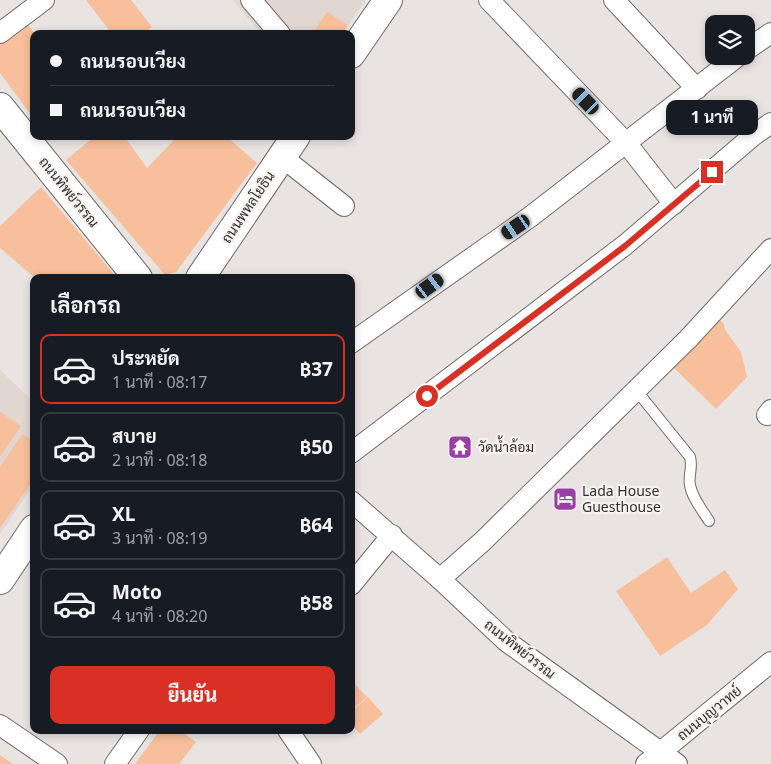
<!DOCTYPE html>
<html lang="th">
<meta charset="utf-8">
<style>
body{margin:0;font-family:"Noto Sans",Sarabun,sans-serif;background:#242831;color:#f1f3f6;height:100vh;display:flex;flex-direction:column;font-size:19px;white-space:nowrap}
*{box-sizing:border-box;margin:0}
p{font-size:16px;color:#9ea1a6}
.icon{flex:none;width:28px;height:28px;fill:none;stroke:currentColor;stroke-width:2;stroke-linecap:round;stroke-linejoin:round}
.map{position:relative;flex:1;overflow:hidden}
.side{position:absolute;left:30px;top:274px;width:325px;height:460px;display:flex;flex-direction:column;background:#171b24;border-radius:10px;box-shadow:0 2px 8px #0003}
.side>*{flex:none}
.guide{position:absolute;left:30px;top:30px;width:325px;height:110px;border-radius:10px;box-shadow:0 2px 8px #0003;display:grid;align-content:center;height:110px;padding:0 20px;background:#171b24}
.fabs{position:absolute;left:705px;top:15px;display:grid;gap:10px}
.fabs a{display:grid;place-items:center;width:50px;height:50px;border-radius:10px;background:#171b24;box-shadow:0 2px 8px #0003;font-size:25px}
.end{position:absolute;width:22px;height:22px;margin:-11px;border:6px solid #d93025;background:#fff;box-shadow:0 0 0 2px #fff}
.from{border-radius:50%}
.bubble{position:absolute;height:35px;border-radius:10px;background:#171b24;box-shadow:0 2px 8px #0003;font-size:16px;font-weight:700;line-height:35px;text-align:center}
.car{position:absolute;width:15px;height:30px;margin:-15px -8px;border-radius:6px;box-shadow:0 0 4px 1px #0007;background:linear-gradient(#222 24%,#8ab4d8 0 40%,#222 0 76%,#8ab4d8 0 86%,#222 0)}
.guide b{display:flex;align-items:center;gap:18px;height:48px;font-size:19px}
.guide b+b{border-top:1px solid #363941}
.guide i{width:12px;height:12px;background:#f1f3f6}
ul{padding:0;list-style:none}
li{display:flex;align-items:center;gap:15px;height:70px;margin:0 10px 8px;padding:0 10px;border:2px solid #363941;border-radius:10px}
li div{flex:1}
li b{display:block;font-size:19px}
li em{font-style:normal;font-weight:700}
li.active{border-color:#d93025}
li>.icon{width:45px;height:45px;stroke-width:1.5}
h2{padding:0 20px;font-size:22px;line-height:60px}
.action{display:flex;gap:10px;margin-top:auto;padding:10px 20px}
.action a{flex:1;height:58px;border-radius:10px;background:#d93025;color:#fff;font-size:20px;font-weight:700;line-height:58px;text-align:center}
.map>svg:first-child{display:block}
</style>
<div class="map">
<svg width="771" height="764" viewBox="0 0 771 764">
<rect width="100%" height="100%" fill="#e9e4e2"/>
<g fill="#e2d6d0">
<polygon points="233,0 366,0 342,34 261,34"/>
<polygon points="0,370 34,402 34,484 0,534"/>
</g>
<g fill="#f7bf9c">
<polygon points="86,0 131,0 152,27 143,34 112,34"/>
<polygon points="327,12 348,25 342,34 312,34"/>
<polygon points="25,21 35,34 34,119 0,73 0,40"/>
<polygon points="95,136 124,136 147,168 178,136 226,136 257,163 176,272 165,275 66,160"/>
<polygon points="41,187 117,278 35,278 0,248 0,226"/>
<polygon points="718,318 724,324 725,330 741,352 747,377 716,409 672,366"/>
<polygon points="0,412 21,426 0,457"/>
<polygon points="22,434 34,442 34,479 0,528 0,467"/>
<polygon points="667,557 691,593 725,570 738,589 707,625 660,656 616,591"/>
<polygon points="351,680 367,697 353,709 351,707"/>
<polygon points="368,697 383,714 360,734 351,724 351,712"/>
<polygon points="160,730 179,730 196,742 179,764 135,764"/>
<polygon points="0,755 13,764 0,764"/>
</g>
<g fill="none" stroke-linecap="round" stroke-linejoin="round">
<g stroke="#716c6a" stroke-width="12">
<path id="lane" d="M 636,390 L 690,457 C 693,468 688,475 690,485 C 692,498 703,511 709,521"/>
</g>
<g stroke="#716c6a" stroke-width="22">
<g id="street">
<polyline points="251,0 280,34"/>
<polyline points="489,0 627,144 674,204"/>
<polyline points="614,0 697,89"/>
<polyline points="0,33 44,0"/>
<polyline points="746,50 771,33"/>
<polyline points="282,157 344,206"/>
<polyline points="351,343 530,217 738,56"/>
<polyline points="767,415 771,410"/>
<polyline points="351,453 625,245 754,135 771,123"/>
<polyline points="351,501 440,579 506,641 677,764"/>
<polyline points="440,579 483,541 688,339 771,249"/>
<polyline points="351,585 392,535"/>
<polyline points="0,725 57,764"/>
<polyline points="288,730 311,764"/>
<polyline points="115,764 139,730"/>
<polyline points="646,764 771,662"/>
</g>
</g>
<g stroke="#716c6a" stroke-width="30">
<g id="secondary">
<polyline points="351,54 388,0"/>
<polyline points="0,107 138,278"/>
<polyline points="200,278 296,136"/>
<polyline points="0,580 34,529"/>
</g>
</g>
<use href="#lane" stroke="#fff" stroke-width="10"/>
<use href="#street" stroke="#fff" stroke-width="20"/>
<use href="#secondary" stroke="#fff" stroke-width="28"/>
</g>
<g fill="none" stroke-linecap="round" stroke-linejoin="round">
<polyline stroke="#d93025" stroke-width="6" points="427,396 625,246 712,172"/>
</g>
<defs>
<g id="temple-square" transform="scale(1.25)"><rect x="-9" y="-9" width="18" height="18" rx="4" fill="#9b3da6" stroke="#f7f1ef"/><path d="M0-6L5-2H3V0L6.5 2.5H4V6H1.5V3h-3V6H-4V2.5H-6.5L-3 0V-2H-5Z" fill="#fff"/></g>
<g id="hotel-square" transform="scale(1.25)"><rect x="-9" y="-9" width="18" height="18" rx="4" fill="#9b3da6" stroke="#f7f1ef"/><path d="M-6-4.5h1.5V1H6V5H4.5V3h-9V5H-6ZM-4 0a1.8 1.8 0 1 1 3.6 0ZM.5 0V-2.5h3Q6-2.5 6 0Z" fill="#fff"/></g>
</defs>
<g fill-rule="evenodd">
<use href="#temple-square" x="460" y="447"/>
<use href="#hotel-square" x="565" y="499"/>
</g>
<g text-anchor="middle" stroke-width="4.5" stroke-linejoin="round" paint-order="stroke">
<g font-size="14" fill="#32302f" stroke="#f7f1ef">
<text transform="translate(69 192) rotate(51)" y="5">ถนนทิพย์วรรณ</text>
<text transform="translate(248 207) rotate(-56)" y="5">ถนนพหลโยธิน</text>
<text transform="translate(520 649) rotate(38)" y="5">ถนนทิพย์วรรณ</text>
<text transform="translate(709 713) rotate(-39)" y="5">ถนนบุญวาทย์</text>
</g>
<g font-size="14" fill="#32302f" stroke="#f7f1ef" text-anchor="start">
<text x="478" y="452">วัดน้ำล้อม</text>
<text x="582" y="496">Lada House<tspan x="582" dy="16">Guesthouse</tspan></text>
</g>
</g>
</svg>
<div class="fabs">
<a><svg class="icon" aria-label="layers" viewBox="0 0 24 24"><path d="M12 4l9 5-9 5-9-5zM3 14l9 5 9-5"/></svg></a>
</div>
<i class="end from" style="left:427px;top:396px"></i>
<i class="end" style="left:712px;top:172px"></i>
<div class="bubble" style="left:666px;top:100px;width:92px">1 นาที</div>
<i class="car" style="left:586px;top:101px;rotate:316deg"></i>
<i class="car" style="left:516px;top:227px;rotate:236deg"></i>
<i class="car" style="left:430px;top:286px;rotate:54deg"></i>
<div class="guide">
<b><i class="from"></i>ถนนรอบเวียง</b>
<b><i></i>ถนนรอบเวียง</b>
</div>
<section class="side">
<h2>เลือกรถ</h2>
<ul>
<li class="active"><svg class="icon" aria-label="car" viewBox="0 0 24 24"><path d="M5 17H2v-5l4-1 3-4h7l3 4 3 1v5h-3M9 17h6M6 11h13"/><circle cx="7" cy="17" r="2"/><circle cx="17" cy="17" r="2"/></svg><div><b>ประหยัด</b><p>1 นาที · 08:17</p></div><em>฿37</em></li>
<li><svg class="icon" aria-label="car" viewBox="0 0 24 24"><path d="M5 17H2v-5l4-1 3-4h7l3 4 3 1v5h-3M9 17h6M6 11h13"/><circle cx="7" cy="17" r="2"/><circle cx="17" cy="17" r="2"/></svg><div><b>สบาย</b><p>2 นาที · 08:18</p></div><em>฿50</em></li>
<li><svg class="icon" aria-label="car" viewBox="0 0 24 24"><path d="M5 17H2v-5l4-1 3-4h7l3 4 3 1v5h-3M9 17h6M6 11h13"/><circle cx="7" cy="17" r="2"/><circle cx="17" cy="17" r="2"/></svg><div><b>XL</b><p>3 นาที · 08:19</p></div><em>฿64</em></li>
<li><svg class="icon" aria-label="car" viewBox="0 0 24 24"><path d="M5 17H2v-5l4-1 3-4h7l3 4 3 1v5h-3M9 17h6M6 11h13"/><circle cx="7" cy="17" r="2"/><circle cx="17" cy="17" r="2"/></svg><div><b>Moto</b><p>4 นาที · 08:20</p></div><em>฿58</em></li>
</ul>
<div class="action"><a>ยืนยัน</a></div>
</section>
</div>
